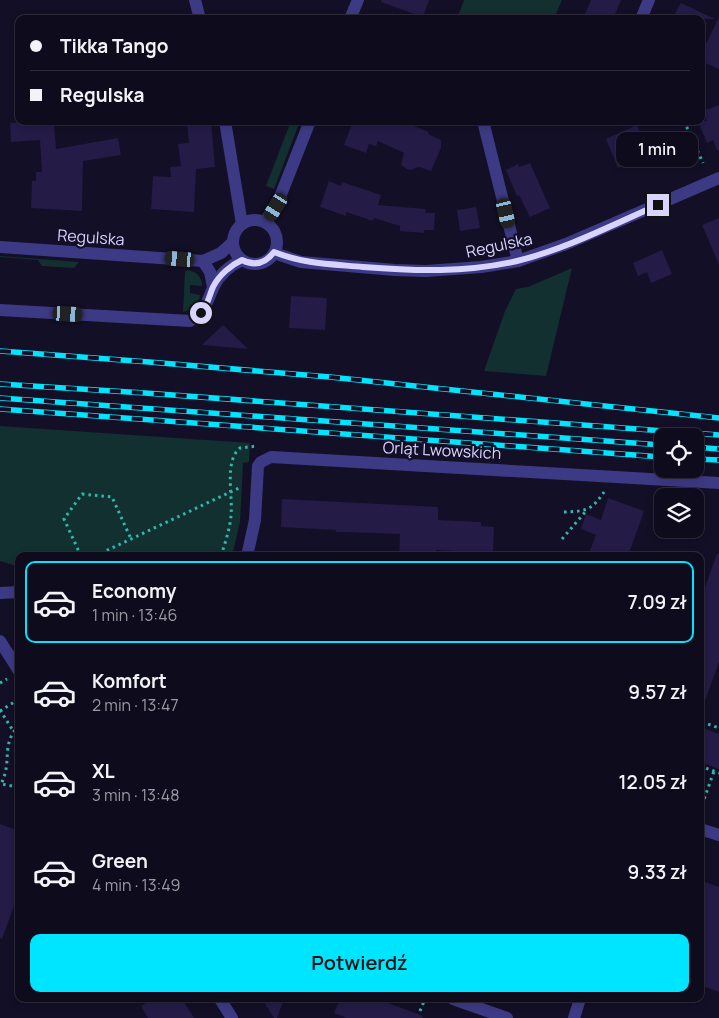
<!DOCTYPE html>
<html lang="pl">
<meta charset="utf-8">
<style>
body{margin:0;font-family:Manrope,sans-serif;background:#1c1929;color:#f1f3f6;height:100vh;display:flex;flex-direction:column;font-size:19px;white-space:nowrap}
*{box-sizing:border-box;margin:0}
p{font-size:16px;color:#9b9ba3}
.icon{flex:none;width:28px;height:28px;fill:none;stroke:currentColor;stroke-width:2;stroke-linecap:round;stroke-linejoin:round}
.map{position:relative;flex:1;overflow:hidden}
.side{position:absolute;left:15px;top:552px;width:689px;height:450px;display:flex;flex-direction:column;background:#0e0b1c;border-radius:10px;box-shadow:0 2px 8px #0003,0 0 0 1px #2e2b3b}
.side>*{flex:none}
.top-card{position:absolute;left:15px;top:15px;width:690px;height:110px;border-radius:10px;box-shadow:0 2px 8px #0003,0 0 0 1px #2e2b3b;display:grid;align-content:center;height:110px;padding:0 15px;background:#0e0b1c}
.buttons{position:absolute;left:654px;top:428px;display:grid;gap:10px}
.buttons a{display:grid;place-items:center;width:50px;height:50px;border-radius:10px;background:#0e0b1c;box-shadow:0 2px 8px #0003,0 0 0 1px #2e2b3b;font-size:25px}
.end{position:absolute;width:22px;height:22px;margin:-11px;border:6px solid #d9d4ff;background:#111;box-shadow:0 0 0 2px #111}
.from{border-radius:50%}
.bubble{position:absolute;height:35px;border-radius:10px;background:#0e0b1c;box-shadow:0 2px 8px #0003,0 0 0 1px #2e2b3b;font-size:16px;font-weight:600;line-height:35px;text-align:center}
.car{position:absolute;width:15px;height:30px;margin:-15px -8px;border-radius:6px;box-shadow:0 0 4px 1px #0007;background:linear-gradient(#222 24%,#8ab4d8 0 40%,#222 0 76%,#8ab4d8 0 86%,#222 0)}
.top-card b{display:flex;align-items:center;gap:18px;height:48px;font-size:19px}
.top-card b+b{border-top:1px solid #2e2b3b}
.top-card i{width:12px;height:12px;background:#f1f3f6}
ul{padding:9px 0 0;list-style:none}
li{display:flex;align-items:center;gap:15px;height:82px;margin:0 10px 8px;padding:0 5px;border:2px solid transparent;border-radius:10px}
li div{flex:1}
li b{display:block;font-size:19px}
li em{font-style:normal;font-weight:600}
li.active{border-color:#00e5ff}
li>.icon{width:45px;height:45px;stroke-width:1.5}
.action{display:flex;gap:10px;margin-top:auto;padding:10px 15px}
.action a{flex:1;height:58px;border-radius:10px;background:#00e5ff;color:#111;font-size:20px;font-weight:600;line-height:58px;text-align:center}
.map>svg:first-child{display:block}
</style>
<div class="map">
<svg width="719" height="1018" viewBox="0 0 719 1018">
<rect width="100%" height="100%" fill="#130f26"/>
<g fill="#12302f">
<polygon points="464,0 562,0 554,19 465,19 458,16"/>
<polygon points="291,121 300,121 274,189 266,186"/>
<polygon points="0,256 79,262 74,268 42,266 38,260 0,257"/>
<polygon points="572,268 546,376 484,371 505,311 516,289 528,287"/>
<path d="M 188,270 C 197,272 202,277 202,286 L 190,285 L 190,293 L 200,295 C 199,305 193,310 183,312 L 185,271 Z"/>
<polygon points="0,426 250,443 249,462 243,463 240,522 232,556 19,556 19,567 0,561"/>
</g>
<g fill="#241b47">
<polygon points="381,0 429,0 423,17 381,2"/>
<polygon points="591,0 621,0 613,19 583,19"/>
<polygon points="681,3 715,19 672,19"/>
<polygon points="719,17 719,69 701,61 701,54"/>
<polygon points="719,105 719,150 717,150 713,140 707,143 698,121 707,121 703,111"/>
<polygon points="54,121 56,149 118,138 121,155 83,161 82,211 31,208 32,181 36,181 36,172 42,172 40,140 11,142 10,123"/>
<polygon points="187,121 211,121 215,167 196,169 194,212 151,209 153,176 171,177 170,167 181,166 178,144 189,143"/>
<polygon points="353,121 401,121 429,132 428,134 441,140 441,148 431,171 419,167 410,170 407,169 401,165 404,153 378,141 376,146 369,144 366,153 344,145"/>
<polygon points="637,125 649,154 618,168 606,139"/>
<polygon points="530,163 550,208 530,217 519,195 517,196 506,170 518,164 519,167"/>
<polygon points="329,181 341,186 342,182 381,195 378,205 426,209 425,213 435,213 434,230 424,230 424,233 400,231 400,226 374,218 373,221 346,212 346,216 320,207"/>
<polygon points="476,207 480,228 460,231 457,210"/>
<polygon points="719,218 719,265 702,225"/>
<polygon points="662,250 672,274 651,283 647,272 638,276 633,263"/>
<polygon points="291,296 327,298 325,330 289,328"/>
<polygon points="223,325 248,349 202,345"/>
<polygon points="608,498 644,511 628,556 588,556 596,535 581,529 586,514 601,520"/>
<polygon points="282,499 438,507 438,520 481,522 481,526 494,527 493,553 436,550 436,556 399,556 400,534 345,532 336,532 336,530 281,527"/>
<polygon points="717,554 719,554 719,662 702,709 700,709 700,601"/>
<polygon points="700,727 719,734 719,769 700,762"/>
<polygon points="0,824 19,831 19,892 2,939 0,938"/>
<polygon points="700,880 719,887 719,992 700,985"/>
<polygon points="152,999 182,999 194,1018 148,1018 141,1006"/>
<polygon points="262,999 284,999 277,1018 274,1018"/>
<polygon points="340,999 381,999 388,1001 388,1003 423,1016 422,1018 347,1018 334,1013"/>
</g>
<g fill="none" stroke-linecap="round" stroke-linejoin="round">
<g stroke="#2fb8b0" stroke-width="3" stroke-dasharray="2.5 4" stroke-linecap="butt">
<polyline points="684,121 703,163"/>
<path d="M 564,512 C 586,511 591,511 604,492"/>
<polyline points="562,539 586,511"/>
<polyline points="81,556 64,519 82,494 112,497 131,539"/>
<polyline points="95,556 241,487"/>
<path d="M 221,556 C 225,543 230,529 231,515 C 233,495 224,461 240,448 L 257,446"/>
<polyline points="0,683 7,679"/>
<polyline points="0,710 12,729"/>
<polyline points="0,711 19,699"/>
<polyline points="702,722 719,728"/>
<path d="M 19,725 C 0,746 13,760 1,784 L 12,786 L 19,784"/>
<polyline points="700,766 719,773"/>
<polyline points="700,811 714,771"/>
<polyline points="420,1011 425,999"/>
</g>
<g stroke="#3d3a85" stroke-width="12">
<polyline points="195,0 200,19"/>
<polyline points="350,19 358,0"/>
<polyline points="641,19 649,0"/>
<polyline points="225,121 242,224"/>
<polyline points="483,121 518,261"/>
<circle cx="255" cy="242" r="22"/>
<polyline points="265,222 280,197 310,121"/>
<polyline points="0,247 203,261 221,253 233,242"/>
<polyline points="274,253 301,262 395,270 426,271 481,267 518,261 566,244 719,178"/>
<polyline points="203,261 210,272 213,287"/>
<path d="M 0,310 L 190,321 C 206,313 207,300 214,286 C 220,274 231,265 242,260"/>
<polyline points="247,556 255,520 258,466 261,462 271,457 719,483"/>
<polyline points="0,593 19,592"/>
<polyline points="0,641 19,671"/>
<polyline points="700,829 719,835"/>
<polyline points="220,999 232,1018"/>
<polyline points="453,999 507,1018"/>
<polyline points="574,1018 580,999"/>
</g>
<g stroke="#00e5ff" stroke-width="5.5">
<g id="rail">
<polyline points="0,351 149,362 330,377 719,418"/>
<polyline points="0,384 145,393 719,435"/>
<polyline points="0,398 662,445"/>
<polyline points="0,409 662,457"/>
<polyline points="695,447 719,449"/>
<polyline points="695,459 719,460"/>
</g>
</g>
<use href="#rail" stroke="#130f26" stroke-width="4" stroke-dasharray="11" stroke-linecap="butt"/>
</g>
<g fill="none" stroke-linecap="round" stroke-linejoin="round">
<path stroke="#d9d4ff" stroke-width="6" d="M 201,313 C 208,305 209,296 213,287 C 219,275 231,265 242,260 C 254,266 265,264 274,252 C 304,264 330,264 363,267 C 414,271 466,273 517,261 C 566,249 612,225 658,205"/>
</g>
<g text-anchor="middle" stroke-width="4.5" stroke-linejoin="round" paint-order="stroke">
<g font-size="16" fill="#d9d4ff" stroke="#130f26">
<text transform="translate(91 237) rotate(4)" y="6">Regulska</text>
<text transform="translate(499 245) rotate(-12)" y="6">Regulska</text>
<text transform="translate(442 450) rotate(3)" y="6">Orląt Lwowskich</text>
</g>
</g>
</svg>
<div class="buttons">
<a><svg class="icon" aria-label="locate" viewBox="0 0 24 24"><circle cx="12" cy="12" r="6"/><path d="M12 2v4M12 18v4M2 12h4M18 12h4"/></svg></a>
<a><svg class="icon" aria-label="layers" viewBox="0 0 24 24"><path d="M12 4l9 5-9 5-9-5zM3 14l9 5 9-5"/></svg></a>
</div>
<i class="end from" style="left:201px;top:313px"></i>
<i class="end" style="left:658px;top:205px"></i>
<div class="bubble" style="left:616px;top:132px;width:82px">1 min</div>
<i class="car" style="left:276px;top:207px;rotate:212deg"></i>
<i class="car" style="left:506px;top:213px;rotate:167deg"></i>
<i class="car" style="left:180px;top:259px;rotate:274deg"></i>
<i class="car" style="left:68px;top:314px;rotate:93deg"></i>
<div class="top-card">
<b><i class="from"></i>Tikka Tango</b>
<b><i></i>Regulska</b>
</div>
<section class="side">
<ul>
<li class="active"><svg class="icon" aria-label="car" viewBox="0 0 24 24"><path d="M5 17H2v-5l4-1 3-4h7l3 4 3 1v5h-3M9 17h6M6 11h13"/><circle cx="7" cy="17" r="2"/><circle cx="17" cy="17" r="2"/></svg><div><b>Economy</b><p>1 min · 13:46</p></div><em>7.09 zł</em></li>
<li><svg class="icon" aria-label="car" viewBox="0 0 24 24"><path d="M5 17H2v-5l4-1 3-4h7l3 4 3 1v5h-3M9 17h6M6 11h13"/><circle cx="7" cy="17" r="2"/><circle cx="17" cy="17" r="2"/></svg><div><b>Komfort</b><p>2 min · 13:47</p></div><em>9.57 zł</em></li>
<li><svg class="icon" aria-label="car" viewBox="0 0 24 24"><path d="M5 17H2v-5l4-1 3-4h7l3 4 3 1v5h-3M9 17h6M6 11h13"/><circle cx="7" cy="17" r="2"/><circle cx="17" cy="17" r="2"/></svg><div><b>XL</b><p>3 min · 13:48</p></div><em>12.05 zł</em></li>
<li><svg class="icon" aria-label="car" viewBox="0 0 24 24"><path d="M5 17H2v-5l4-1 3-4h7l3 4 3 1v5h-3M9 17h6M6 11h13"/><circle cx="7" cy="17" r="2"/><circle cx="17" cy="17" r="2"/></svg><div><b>Green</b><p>4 min · 13:49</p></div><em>9.33 zł</em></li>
</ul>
<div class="action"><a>Potwierdź</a></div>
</section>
</div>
